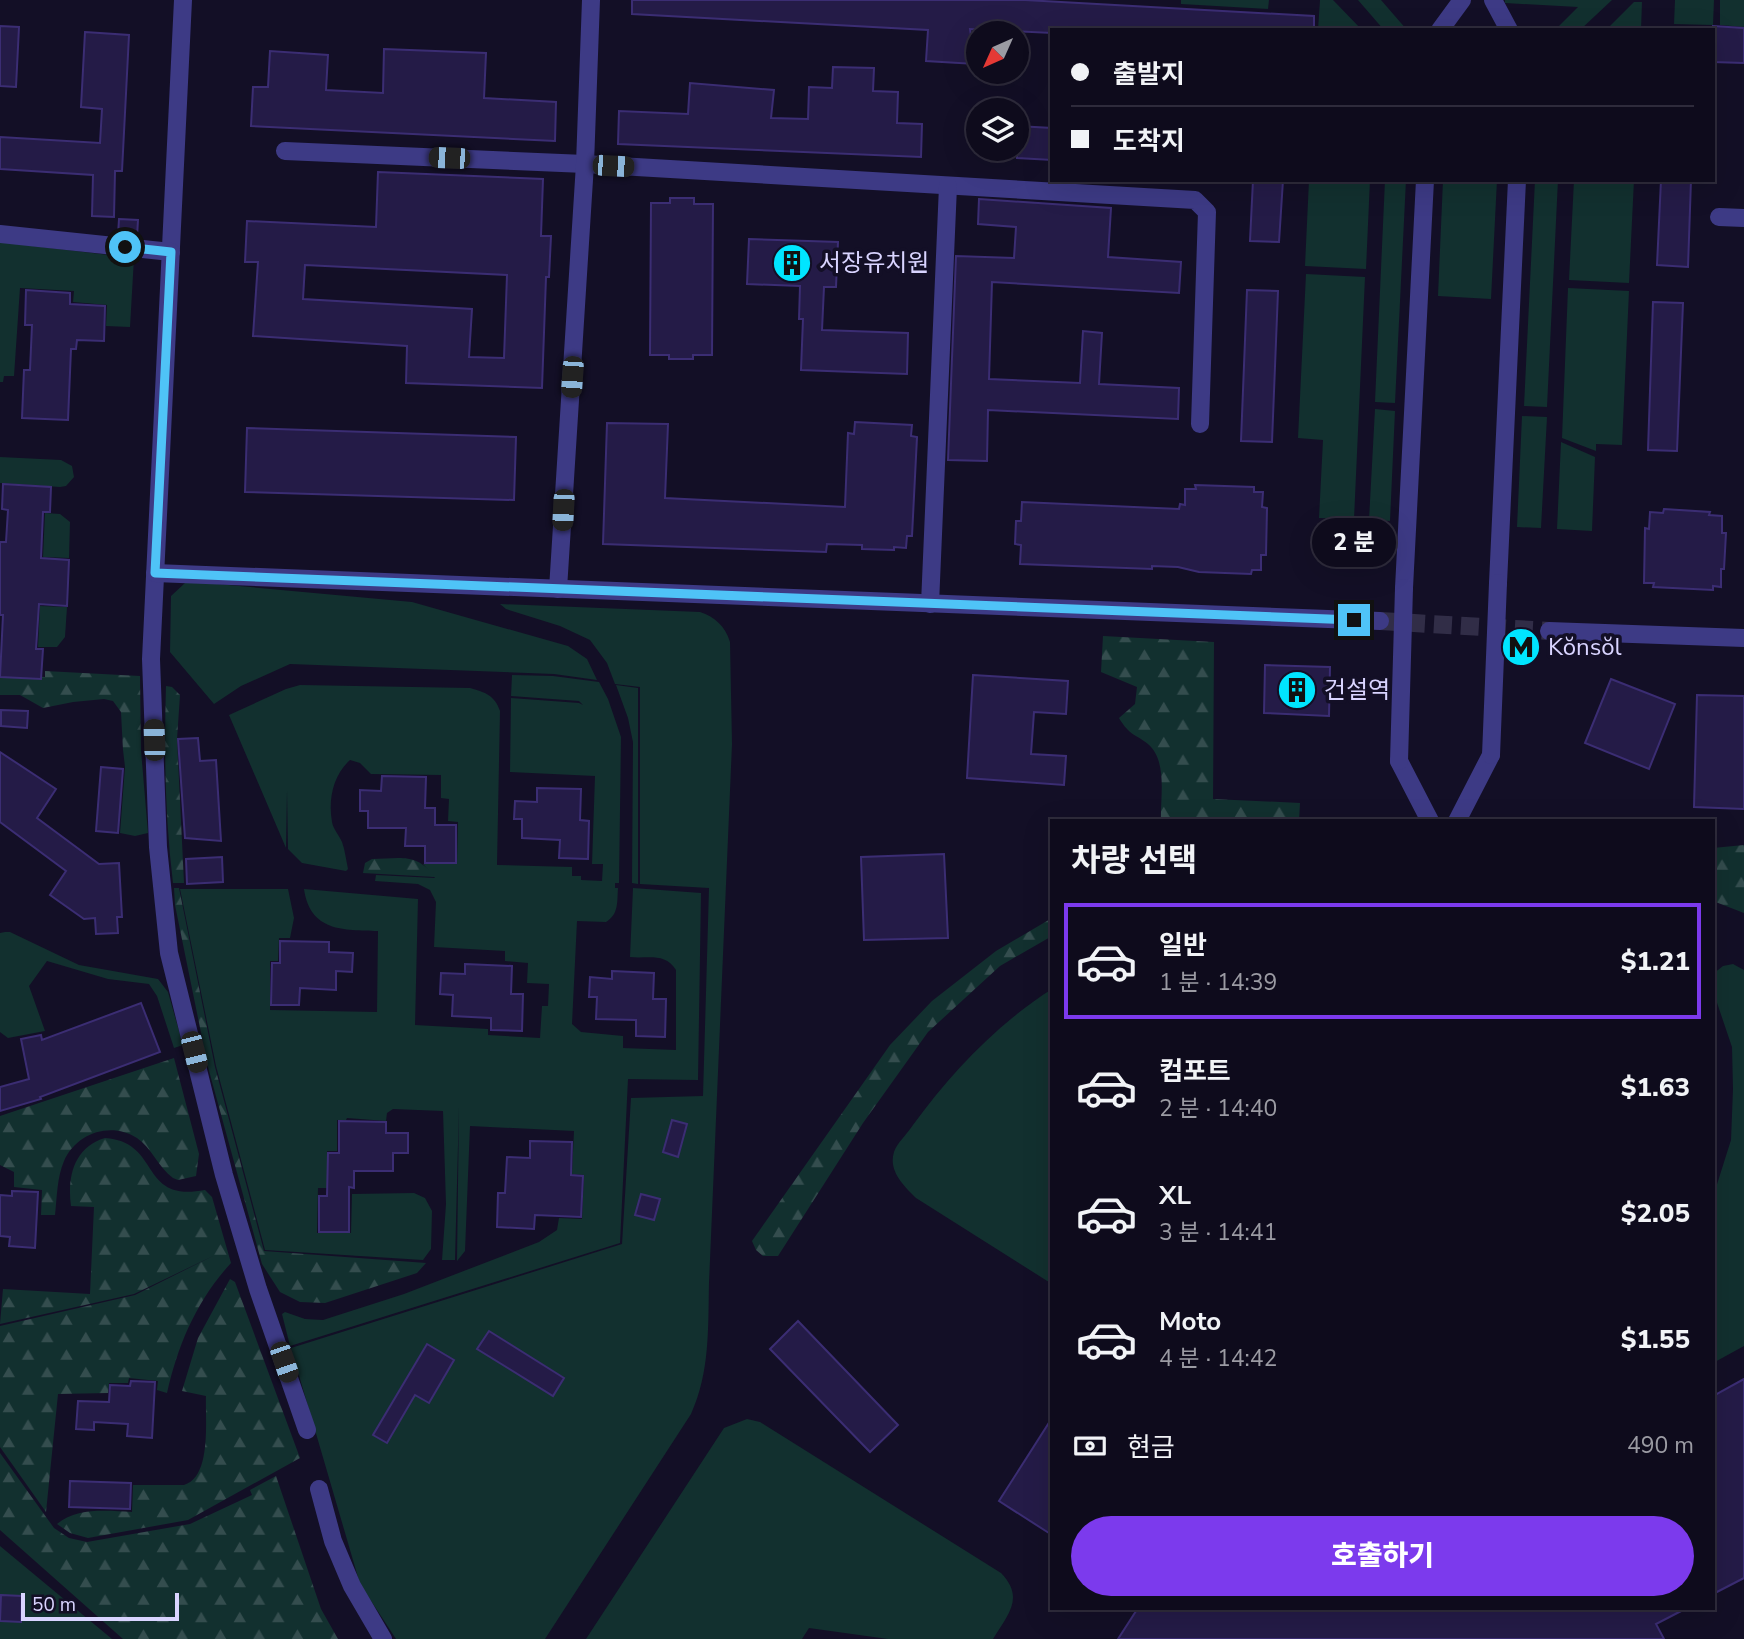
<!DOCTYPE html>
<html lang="ko">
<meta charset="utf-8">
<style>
body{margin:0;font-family:"Nunito Sans","Noto Sans KR",sans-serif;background:#171425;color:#f1f3f6;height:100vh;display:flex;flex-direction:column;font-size:26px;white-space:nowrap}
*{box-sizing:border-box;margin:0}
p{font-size:23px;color:#9b9ba3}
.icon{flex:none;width:38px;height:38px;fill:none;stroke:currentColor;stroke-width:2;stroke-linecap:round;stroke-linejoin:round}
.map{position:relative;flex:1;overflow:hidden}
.details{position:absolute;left:1050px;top:819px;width:665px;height:791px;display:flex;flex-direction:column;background:#0e0b1c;border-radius:0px;box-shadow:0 7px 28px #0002,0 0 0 2px #2e2b3b}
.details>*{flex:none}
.banner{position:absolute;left:1050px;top:28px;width:665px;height:154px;border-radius:0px;box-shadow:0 7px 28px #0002,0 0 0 2px #2e2b3b;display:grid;align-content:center;height:154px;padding:0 21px;background:#0e0b1c}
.needle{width:46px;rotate:225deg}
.fabs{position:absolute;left:966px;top:21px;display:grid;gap:14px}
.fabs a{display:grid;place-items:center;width:63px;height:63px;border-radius:50%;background:#0e0b1c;box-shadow:0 7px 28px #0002,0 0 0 2px #2e2b3b;font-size:35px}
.scale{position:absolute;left:21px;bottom:18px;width:158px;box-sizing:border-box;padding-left:7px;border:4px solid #d9d4ff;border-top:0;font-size:19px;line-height:24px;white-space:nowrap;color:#d9d4ff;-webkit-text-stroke:5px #130f26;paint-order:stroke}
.end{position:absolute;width:32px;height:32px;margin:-16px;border:9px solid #4fc3f7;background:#111;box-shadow:0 0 0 4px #111}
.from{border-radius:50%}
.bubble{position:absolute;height:49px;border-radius:24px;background:#0e0b1c;box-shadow:0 7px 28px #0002,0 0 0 2px #2e2b3b;font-size:23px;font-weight:800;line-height:49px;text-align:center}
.car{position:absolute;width:21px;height:42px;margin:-21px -10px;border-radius:9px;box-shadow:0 0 5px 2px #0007;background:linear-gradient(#222 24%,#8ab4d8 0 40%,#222 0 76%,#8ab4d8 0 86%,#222 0)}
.banner b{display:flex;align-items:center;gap:24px;height:66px;font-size:26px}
.banner b+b{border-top:2px solid #2e2b3b}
.banner i{width:18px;height:18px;background:#f1f3f6}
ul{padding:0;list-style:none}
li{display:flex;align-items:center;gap:21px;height:116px;margin:0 14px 10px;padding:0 7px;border:4px solid transparent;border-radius:0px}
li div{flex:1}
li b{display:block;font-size:26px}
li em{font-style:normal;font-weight:800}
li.current{border-color:#7c3aed}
li>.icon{width:63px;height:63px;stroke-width:1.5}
h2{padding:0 21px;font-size:32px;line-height:84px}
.pay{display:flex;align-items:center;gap:18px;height:77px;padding:0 21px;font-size:26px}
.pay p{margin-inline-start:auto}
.primary-button{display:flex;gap:14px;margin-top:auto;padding:14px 21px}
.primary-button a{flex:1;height:80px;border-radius:42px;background:#7c3aed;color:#fff;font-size:28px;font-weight:800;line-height:80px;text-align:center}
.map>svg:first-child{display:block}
</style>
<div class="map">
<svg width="1744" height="1639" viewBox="0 0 1744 1639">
<defs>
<pattern id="forest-firs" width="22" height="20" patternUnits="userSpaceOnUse" patternTransform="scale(1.75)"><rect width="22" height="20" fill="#12302f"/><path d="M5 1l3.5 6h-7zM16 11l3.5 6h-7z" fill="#344d4e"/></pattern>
</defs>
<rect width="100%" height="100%" fill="#130f26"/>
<g fill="#12302f">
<polygon points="1181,0 1269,0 1268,9 1181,4"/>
<polygon points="1320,0 1333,0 1362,30 1318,30"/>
<polygon points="1358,0 1381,0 1407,30 1384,30"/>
<polygon points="1505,0 1612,0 1580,30 1555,30 1578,7 1505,3"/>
<polygon points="1675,0 1714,0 1713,25 1674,24"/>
<polygon points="1720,0 1744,0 1744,27 1720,25"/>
<polygon points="1634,2 1642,2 1641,30 1606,30"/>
<polygon points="1309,180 1370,180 1366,269 1305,266"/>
<polygon points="1385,180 1406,180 1395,403 1375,402"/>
<polygon points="1443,180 1497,180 1491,299 1438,296"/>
<polygon points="1535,180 1558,180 1547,407 1524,406"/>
<polygon points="1574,180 1634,180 1629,283 1569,280"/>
<polygon points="0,242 134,258 130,327 106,326 107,305 73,302 74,291 20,288 14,376 4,376 3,382 0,382"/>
<polygon points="1306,274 1365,277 1354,519 1319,518 1323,440 1298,438"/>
<polygon points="1568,288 1629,291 1622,445 1596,444 1596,451 1562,438"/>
<polygon points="1375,409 1395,411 1390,521 1369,520"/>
<polygon points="1522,416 1547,417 1541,528 1517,527"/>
<polygon points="1561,442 1595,457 1592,531 1557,529"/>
<polygon points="0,457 61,460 72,466 74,477 66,486 60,487 0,483"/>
<polygon points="45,513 60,514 70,522 69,558 43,557"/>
<polygon points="195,582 412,602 568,646 587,659 597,680 554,674 290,664 241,686 214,704 170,652 171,596 185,583"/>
<path d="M 500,604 L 700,612 C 715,617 725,626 730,642 L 732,744 L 709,1283 C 708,1329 710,1372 691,1414 L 545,1639 L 396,1639 L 360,1584 L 291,1348 L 622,1244 L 631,1098 L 703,1096 L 709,888 L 640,884 L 640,687 L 615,684 L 607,663 L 590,640 L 560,626 L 506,609 Z"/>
<polygon points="40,606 67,607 65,637 57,647 38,647"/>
<path d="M 512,675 L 553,676 L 599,682 L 608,699 L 621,737 L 619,883 L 615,883 L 615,888 L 618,888 C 617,902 619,914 606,922 L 577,921 L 572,1024 L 581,1032 L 623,1036 L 623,1048 L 676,1050 L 676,970 C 665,952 648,959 630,957 L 633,888 L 701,893 L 698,1080 L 628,1079 L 620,1243 L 290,1346 L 282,1314 L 285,1312 L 305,1319 L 323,1320 L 404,1294 L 539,1242 L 557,1230 L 559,1218 L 582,1219 L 584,1175 L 572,1174 L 574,1131 L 470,1126 L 465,1251 L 457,1261 L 459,1107 L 455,1260 L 442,1260 L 446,1204 L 443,1111 L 393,1109 L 387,1113 L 386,1121 L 347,1118 L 346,1120 L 337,1120 L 337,1151 L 327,1151 L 327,1188 L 318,1188 L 317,1233 L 351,1233 L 352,1194 L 414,1193 L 425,1198 L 432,1211 L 431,1249 L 423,1260 L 265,1250 L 216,1066 L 180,889 L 288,889 L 294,918 L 290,938 L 279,938 L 278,961 L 270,961 L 270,1010 L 377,1012 L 378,931 C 344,930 310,932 304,889 L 418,899 L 415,1025 L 488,1029 L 488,1035 L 540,1038 L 542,1006 L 548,1006 L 549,984 L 527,983 L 528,963 L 505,961 L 505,951 L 434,947 L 436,902 L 430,890 L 418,884 L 375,881 L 376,875 L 435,878 L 423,864 L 457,864 L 458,822 L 448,821 L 449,799 L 441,798 L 441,775 L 371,774 L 360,763 L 350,760 C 333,775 328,800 332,822 C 333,829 339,835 342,842 C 345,850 346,860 348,869 L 346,871 L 302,863 L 288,849 L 287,791 L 286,848 L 229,715 L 286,689 L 300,685 L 470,688 C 484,692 495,695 500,711 L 497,865 L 572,867 L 572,876 L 581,876 L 581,880 L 602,881 L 603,864 L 592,864 L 595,776 L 510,772 L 511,698 L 579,703 L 583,705 L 579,701 L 511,696 Z"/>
<polygon points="616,685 638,688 638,884 632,883 633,742 628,718"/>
<polygon points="123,750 141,750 148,833 135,836 120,833 125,767"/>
<polygon points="5,932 10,932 79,965 158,979 168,992 183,1045 174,1048 157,996 149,984 108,979 47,961 29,986 45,1031 8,1038 0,1032 0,933"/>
<polygon points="1733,964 1744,970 1744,1346 1713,1363 1713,1197 1731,1140 1733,1089 1732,1047 1713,991 1713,974 1723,966"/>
<path d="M 1052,989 L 1052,1284 L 916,1198 C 904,1186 888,1171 894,1152 C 897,1143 908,1133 913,1125 C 951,1073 997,1024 1052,989 Z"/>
<path d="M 747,1419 L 760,1422 L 1001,1573 C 1025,1598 1008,1614 993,1639 L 888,1639 L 809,1628 L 802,1639 L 586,1639 L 724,1428 Z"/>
<polygon points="0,1546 112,1639 0,1639"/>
</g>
<g fill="url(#forest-firs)">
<path d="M 1103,636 L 1214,642 L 1213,799 L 1300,803 L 1299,821 L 1161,821 C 1160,798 1168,761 1148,744 C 1134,733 1130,736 1119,718 L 1135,704 L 1137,687 L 1101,672 Z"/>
<polygon points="45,671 140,676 141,750 123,750 121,712 113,701 104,699 73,702 43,708 20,695 0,695 0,675 45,677"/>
<path d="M 166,686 L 172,687 L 180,695 L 177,739 L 184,883 L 173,883 C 165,817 164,752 166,686 Z"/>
<polygon points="1744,845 1744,913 1713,901 1713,848"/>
<path d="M 372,859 C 400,859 416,852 435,877 L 363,873 L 365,863 Z"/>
<polygon points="174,888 179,888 215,1067 264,1251 426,1263 417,1273 325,1303 300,1302 280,1292 262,1264 208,1067 175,905"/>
<polygon points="1052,918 1052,936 1000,966 928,1032 863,1123 778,1256 763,1256 756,1250 752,1241 890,1045 932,1001 996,951"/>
<path d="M 174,1058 L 199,1154 L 196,1176 L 178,1180 L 173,1178 C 158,1167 152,1148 137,1138 C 111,1121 76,1133 64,1161 C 57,1177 57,1197 55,1215 L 41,1215 L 42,1190 L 14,1187 L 14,1172 L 0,1165 L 0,1116 Z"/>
<path d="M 105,1138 C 162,1142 138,1203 205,1190 L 212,1197 L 231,1263 C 197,1300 178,1344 167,1393 L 157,1390 L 158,1381 L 129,1378 L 128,1383 L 109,1383 L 108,1393 L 58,1394 L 46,1512 L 0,1447 L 0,1326 L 135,1295 L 215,1255 L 134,1294 L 0,1324 L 3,1289 L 90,1294 L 94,1207 L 71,1206 C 67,1177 74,1147 105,1138 Z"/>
<path d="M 230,1279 L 235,1282 L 300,1458 L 188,1520 L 88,1538 L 70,1533 L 57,1524 C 78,1507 107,1511 132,1512 L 133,1485 L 184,1485 C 212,1477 205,1419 206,1396 L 182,1391 L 198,1338 Z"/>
<polygon points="0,1453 54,1528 69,1538 87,1542 190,1524 252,1495 250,1490 276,1476 321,1609 338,1639 123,1639 0,1530"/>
</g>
<g fill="#241b47" stroke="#3b2d73" stroke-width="2" fill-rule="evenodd">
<polygon points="632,0 1025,0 1314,16 1314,30 1052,30 1052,33 970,29 975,64 926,61 928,30 632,14"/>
<polygon points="0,26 19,27 16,87 0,86"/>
<polygon points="1713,26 1744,28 1744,63 1713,62"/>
<polygon points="85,32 129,35 122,171 115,171 114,217 92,216 93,175 0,169 0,137 100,143 102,109 81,107"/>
<polygon points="384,49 486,53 484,98 556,102 555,141 251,126 253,87 268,87 270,51 328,55 326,90 383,93"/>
<polygon points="833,67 874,68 873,91 898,92 897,123 922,124 921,157 618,144 619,111 688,114 690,83 774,90 771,118 808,119 809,87 832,88"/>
<polygon points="1017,126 1052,128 1052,160 1017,158"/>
<path d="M 378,172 L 543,179 L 541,236 L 551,236 L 549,277 L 546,277 L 542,388 L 406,383 L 407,346 L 253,336 L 258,262 L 245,262 L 247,221 L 376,227 ZM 305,265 L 507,275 L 504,358 L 469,357 L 472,309 L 303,299 Z"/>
<polygon points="1253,180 1283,180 1279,242 1250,241"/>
<polygon points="1661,180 1691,180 1688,267 1657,265"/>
<polygon points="670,198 694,198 694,204 713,204 712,355 693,355 693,359 669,359 669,355 650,355 651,203 670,203"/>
<polygon points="979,199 1111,208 1108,257 1181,262 1179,293 992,282 989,379 1080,383 1083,331 1102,333 1099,384 1179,388 1178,419 988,410 987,461 948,460 956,256 1014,258 1016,227 978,224"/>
<polygon points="119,219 138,220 137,237 118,235"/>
<polygon points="749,239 838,242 836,287 824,287 822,330 908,333 907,374 801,370 803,319 799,319 800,286 747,284"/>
<polygon points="26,290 70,293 70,304 105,306 104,341 77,340 76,349 71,349 68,420 22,418 24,370 30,370 32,325 25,325"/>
<polygon points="1247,290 1278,291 1272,442 1241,441"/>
<polygon points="1653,302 1683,303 1677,451 1648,450"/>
<polygon points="855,422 912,425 911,436 917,437 912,536 907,536 906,548 894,547 894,550 862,549 862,545 827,544 826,552 603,544 607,423 668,424 665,498 845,507 848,433 854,434"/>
<polygon points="247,428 516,437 514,500 245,492"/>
<polygon points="3,484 51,487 50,512 43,512 41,558 69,560 67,606 39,604 36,649 43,649 41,679 0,677 3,615 0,615 0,542 6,542 8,510 2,509"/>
<polygon points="1195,485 1254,487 1254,492 1263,492 1262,507 1267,508 1266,555 1261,555 1261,570 1252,570 1251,574 1199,572 1178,567 1152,566 1152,569 1020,564 1021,545 1015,544 1016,521 1021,521 1022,502 1179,509 1180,504 1185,505 1185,489 1196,489"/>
<polygon points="1664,509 1710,512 1709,515 1722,516 1722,533 1726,533 1724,569 1721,569 1721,587 1713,586 1713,590 1653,587 1654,583 1644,583 1645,528 1649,529 1650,512 1663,513"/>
<polygon points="1265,665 1330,667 1329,716 1264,713"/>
<polygon points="973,675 1068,681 1066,714 1034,712 1031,754 1066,756 1064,785 967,778"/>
<polygon points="1611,679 1675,704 1649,769 1585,743"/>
<polygon points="1697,695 1744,696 1744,809 1694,807"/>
<polygon points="1,710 28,711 27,728 1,726"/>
<polygon points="198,738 200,761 216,760 221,841 185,838 178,739"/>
<polygon points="0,752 56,789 37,818 99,864 119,863 122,917 117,917 118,933 96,934 95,918 84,919 50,895 66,871 0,822"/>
<polygon points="101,767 123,769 118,833 96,831"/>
<polygon points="382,776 426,777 425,808 435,808 435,825 456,825 456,863 425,863 425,846 405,846 406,828 368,828 368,811 360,811 360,790 381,791"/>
<polygon points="537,788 581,789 580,820 589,821 588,859 559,858 560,840 522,838 522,819 514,819 515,801 537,802"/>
<polygon points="944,854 948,938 864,940 861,857"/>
<polygon points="222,857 223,882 187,884 186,859"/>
<polygon points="280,941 329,942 329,952 353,953 352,972 336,971 336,990 300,988 299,1005 271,1005 272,963 280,963"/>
<polygon points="465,964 512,966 511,994 523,994 522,1031 491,1030 491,1018 452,1016 453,995 440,994 441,973 465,974"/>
<polygon points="612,971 654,973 653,999 666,999 665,1037 636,1036 636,1020 596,1019 597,997 589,997 590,977 612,979"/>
<polygon points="141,1003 160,1052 40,1097 41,1099 0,1111 0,1087 29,1079 21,1039 41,1035 42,1040"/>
<polygon points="672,1120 687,1124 678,1157 663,1152"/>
<polygon points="339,1121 386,1122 386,1133 408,1133 408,1153 393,1153 393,1171 354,1171 354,1188 349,1187 349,1232 319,1232 319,1196 327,1196 328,1153 339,1153"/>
<polygon points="530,1141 572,1142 571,1175 583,1176 581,1217 535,1215 534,1229 497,1227 498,1193 505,1193 507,1157 530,1158"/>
<polygon points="12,1191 38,1192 35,1248 9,1246 10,1237 0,1236 0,1195 12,1196"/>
<polygon points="641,1194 660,1199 654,1220 635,1215"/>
<polygon points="798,1321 898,1425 870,1452 770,1349"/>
<polygon points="489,1331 564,1378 553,1396 477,1349"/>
<polygon points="427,1344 454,1360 429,1403 415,1395 387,1443 373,1435"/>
<polygon points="1744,1379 1744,1578 1713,1594 1713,1396"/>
<polygon points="131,1381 155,1382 152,1438 127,1436 128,1424 94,1422 94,1430 76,1429 78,1401 109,1402 110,1385 130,1386"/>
<polygon points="1052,1418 1052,1535 999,1501"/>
<polygon points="70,1481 131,1483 130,1509 69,1507"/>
<polygon points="1,1595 22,1596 21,1622 0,1621"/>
<polygon points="1138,1608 1687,1608 1656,1624 1664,1639 1118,1639"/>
</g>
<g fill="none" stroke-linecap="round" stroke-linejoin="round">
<polyline stroke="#312d47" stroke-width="18" stroke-dasharray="18 9" stroke-linecap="butt" points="1380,621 1549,631"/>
<g stroke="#3d3a85" stroke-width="18">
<polyline points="183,0 151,659 158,847 169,953 224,1175 258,1289 307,1430"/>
<polyline points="1493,0 1509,30"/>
<polyline points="1440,30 1462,0"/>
<polyline points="285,151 585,164 1195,200 1207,212 1200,424"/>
<polyline points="1719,217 1744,218"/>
<polyline points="0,234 171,252"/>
<polyline points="155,573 1380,621"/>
<polyline points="1498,583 1517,180"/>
<polyline points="1404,588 1425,180"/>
<polyline points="558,589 585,164 591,0"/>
<polyline points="930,604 948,186"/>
<polyline points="1549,631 1744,638"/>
<polyline points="1399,761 1430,821"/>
<polyline points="1457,821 1491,755"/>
<polyline points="319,1489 333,1541 352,1586 383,1639"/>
</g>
<g stroke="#3d3a85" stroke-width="18">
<polyline points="1491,755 1498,583"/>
<polyline points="1399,761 1404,588"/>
</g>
</g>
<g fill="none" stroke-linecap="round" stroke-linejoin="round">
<polyline stroke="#4fc3f7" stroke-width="9" points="125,247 171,252 155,573 1354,620"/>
</g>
<defs>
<g id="building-disc" transform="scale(2.0125)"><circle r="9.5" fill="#00e5ff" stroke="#130f26"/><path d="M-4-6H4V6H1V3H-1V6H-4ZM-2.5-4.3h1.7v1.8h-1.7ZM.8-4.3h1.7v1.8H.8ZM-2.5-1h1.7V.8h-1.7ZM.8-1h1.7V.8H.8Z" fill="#111"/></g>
<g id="metro-disc" transform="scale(2.0125)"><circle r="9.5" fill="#00e5ff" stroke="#130f26"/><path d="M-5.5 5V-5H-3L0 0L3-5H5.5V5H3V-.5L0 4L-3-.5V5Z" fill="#111"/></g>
</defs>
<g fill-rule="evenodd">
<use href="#building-disc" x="792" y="263"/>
<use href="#metro-disc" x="1521" y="647"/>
<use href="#building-disc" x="1297" y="690"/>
</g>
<g text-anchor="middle" stroke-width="7" stroke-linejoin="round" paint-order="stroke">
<g font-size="24" fill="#d9d4ff" stroke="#130f26" text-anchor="start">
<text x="819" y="271">서장유치원</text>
<text x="1548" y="655">Kŏnsŏl</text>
<text x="1324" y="698">건설역</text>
</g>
</g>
</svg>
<div class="fabs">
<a><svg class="needle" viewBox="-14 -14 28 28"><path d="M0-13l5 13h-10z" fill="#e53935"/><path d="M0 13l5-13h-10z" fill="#9b9ba3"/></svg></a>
<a><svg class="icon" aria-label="layers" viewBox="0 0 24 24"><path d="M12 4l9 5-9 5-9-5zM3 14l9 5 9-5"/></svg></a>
</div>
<div class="scale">50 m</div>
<i class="end from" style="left:125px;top:247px"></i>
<i class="end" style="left:1354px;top:620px"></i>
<div class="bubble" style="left:1312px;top:518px;width:84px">2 분</div>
<i class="car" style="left:449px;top:158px;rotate:272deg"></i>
<i class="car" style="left:613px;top:166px;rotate:93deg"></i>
<i class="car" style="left:572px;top:377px;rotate:184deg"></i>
<i class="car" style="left:563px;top:510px;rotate:183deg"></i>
<i class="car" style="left:154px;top:740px;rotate:358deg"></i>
<i class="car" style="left:194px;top:1052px;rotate:166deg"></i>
<i class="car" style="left:284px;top:1362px;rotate:161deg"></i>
<div class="banner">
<b><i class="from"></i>출발지</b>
<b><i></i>도착지</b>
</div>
<section class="details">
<h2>차량 선택</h2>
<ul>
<li class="current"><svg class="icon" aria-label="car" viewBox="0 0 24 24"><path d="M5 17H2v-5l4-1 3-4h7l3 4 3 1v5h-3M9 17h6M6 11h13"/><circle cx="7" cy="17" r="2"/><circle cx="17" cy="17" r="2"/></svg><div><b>일반</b><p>1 분 · 14:39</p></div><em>$1.21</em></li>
<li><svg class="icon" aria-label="car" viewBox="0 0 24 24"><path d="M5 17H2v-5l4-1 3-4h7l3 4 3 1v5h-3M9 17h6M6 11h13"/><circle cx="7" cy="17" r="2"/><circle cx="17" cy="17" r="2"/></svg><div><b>컴포트</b><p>2 분 · 14:40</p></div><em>$1.63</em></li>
<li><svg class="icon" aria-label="car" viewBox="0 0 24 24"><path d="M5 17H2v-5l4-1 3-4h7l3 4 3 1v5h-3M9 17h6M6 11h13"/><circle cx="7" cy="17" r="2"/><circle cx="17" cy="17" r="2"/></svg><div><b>XL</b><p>3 분 · 14:41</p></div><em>$2.05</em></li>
<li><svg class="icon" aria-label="car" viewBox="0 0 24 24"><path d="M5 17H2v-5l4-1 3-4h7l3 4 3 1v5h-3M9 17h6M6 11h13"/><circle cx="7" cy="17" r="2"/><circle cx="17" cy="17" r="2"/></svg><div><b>Moto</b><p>4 분 · 14:42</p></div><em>$1.55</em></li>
</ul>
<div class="pay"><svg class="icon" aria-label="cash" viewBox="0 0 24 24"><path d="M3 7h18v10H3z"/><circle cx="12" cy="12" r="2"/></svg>현금<p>490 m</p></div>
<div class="primary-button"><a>호출하기</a></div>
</section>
</div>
